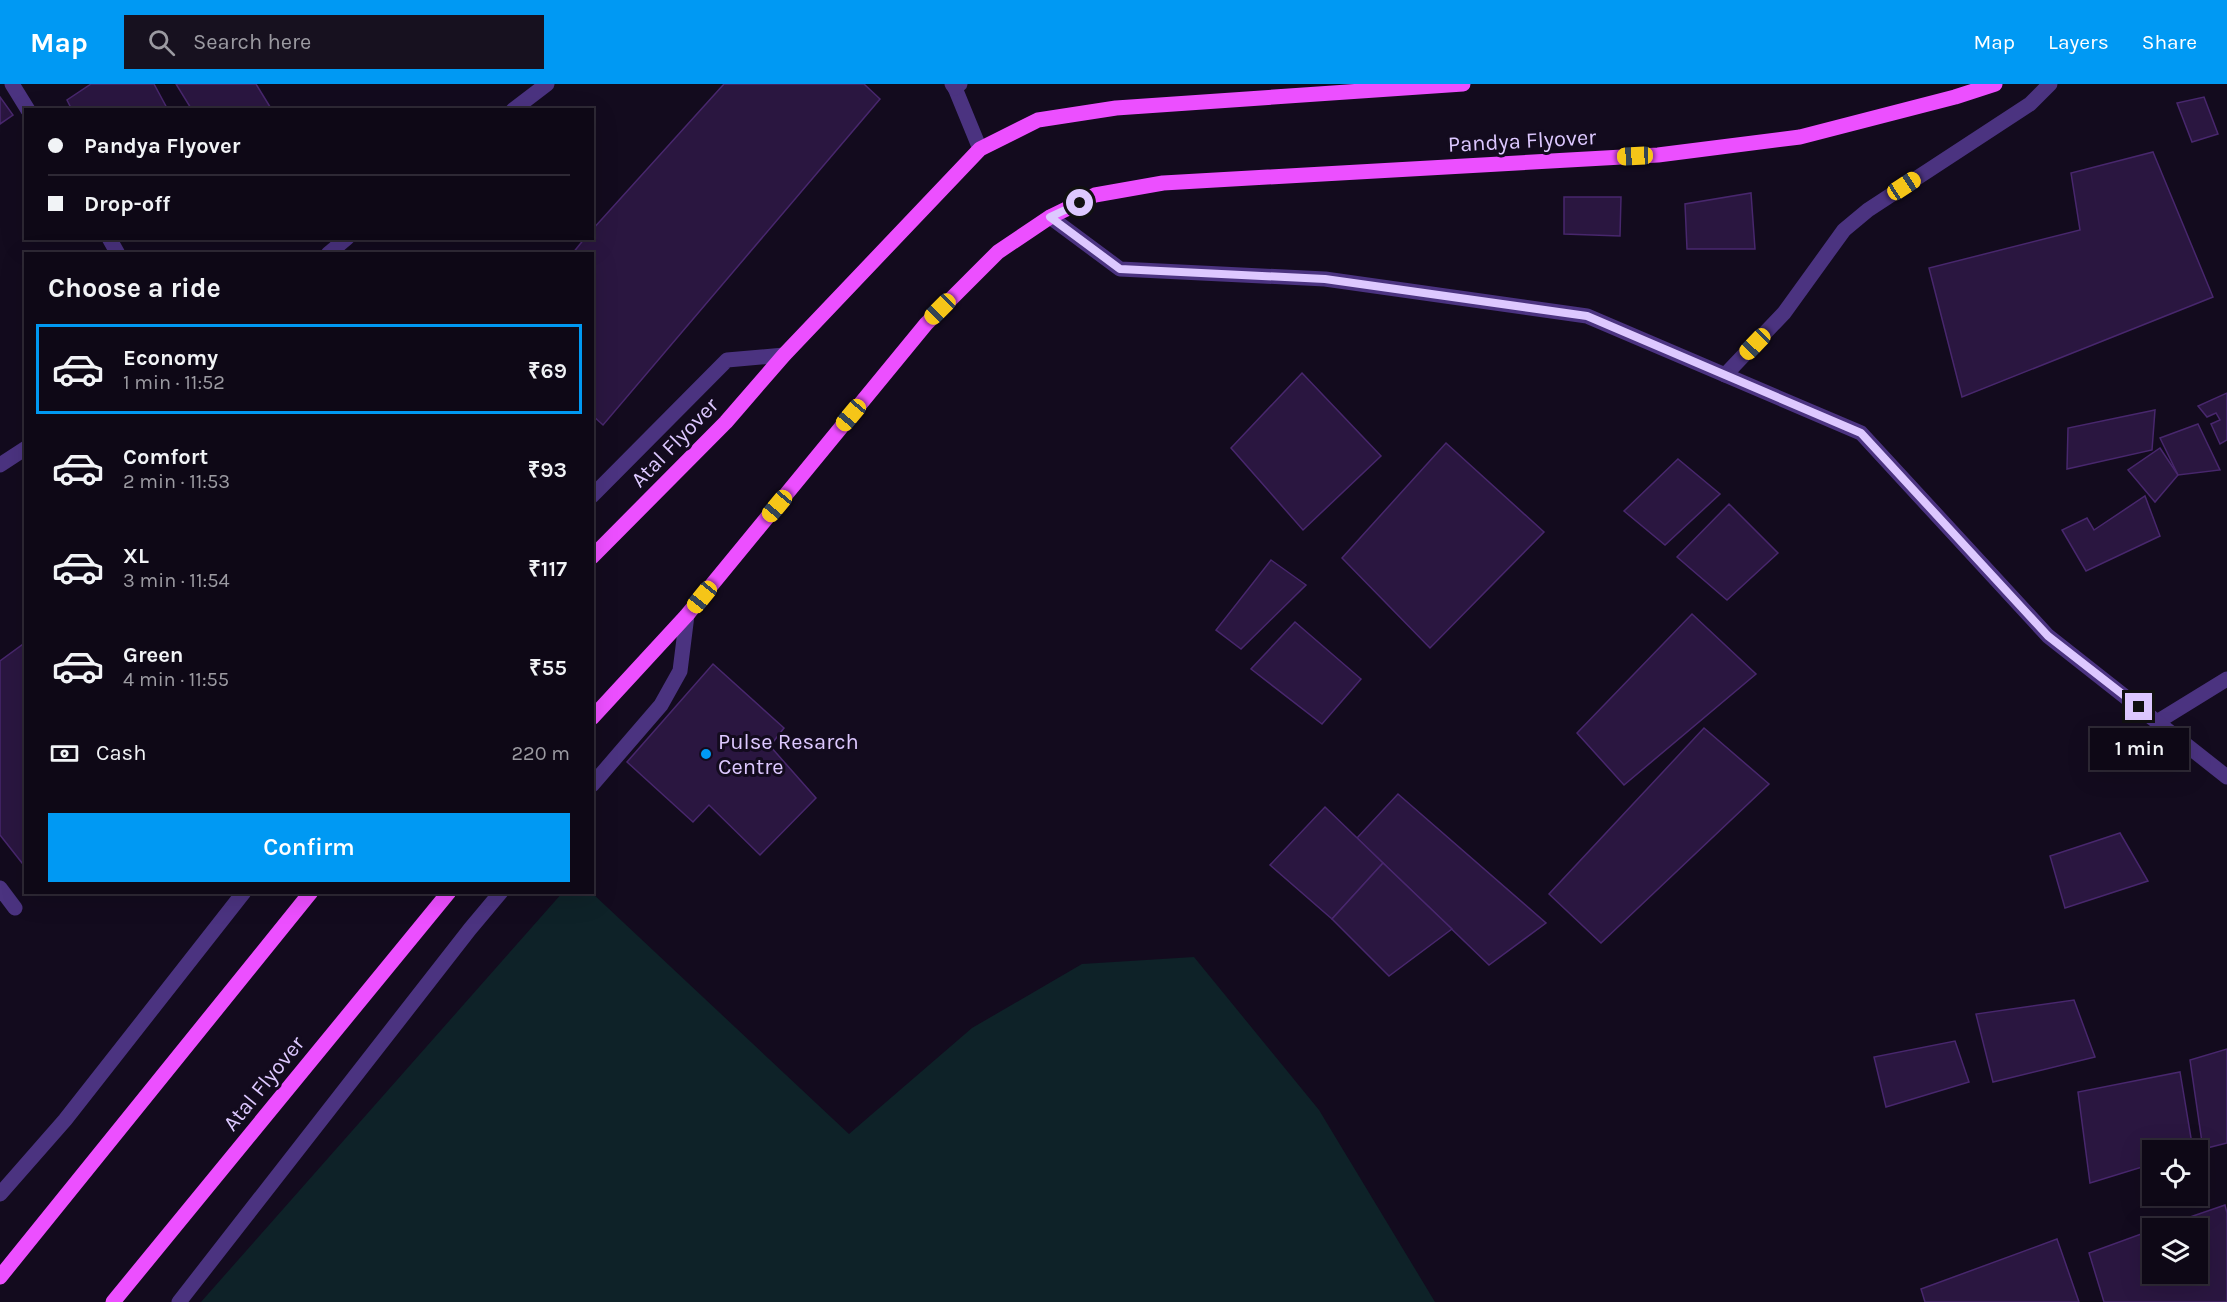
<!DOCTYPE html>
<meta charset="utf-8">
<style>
body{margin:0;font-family:Karla,sans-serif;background:#17111f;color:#f1f3f6;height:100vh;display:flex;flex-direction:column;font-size:22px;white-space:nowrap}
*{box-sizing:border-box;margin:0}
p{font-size:20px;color:#9b9aa1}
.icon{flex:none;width:33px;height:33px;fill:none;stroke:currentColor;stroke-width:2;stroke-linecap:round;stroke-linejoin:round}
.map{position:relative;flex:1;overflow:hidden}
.panel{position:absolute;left:24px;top:168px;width:570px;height:642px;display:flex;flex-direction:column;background:#0e0816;border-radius:0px;box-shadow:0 6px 24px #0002,0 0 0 2px #2e2935}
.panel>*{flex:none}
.top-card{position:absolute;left:24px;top:24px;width:570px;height:132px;border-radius:0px;box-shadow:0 6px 24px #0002,0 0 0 2px #2e2935;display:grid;align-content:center;height:132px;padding:0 24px;background:#0e0816}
.buttons{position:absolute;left:2142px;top:1056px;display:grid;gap:12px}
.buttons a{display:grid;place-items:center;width:66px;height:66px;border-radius:0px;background:#0e0816;box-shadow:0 6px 24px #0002,0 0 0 2px #2e2935;font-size:30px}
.end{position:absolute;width:27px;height:27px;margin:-14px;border:8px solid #ddc8ff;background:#111;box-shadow:0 0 0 3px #111}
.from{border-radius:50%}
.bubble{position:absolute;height:42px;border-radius:0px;background:#0e0816;box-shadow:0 6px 24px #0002,0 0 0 2px #2e2935;font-size:20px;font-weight:600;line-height:42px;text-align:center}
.car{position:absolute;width:18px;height:36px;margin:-18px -9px;border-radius:8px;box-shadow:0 0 4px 2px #0007;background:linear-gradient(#f5c518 24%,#345 0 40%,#f5c518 0 76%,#345 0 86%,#f5c518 0)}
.top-card b{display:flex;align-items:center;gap:21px;height:57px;font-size:22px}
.top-card b+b{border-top:2px solid #2e2935}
.top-card i{width:15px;height:15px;background:#f1f3f6}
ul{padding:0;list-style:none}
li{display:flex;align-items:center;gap:18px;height:90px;margin:0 12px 9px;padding:0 12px;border:3px solid transparent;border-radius:0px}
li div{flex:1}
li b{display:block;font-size:22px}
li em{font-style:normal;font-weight:600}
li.selected{border-color:#0099f3}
li>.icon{width:54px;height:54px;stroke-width:1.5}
h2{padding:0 24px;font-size:27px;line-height:72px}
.pay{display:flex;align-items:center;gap:15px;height:66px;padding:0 24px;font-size:22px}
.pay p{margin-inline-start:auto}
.button{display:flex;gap:12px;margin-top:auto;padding:12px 24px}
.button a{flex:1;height:69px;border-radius:0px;background:#0099f3;color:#fff;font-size:24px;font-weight:600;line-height:69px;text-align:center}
header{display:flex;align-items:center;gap:36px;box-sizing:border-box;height:84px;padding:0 30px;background:#0099f3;color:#fff}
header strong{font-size:28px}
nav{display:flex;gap:33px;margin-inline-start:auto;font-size:21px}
.search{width:420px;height:54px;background:#17111f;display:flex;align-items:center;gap:15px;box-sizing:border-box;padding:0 21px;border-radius:0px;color:#9b9aa1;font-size:22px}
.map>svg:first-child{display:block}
</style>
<header>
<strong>Map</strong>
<div class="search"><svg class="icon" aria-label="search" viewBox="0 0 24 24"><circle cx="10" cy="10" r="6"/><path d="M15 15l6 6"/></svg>Search here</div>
<nav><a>Map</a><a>Layers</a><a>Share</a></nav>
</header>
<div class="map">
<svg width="2227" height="1218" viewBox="0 0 2227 1218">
<rect width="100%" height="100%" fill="#130b1e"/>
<polygon fill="#0e2228" points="563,808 592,809 849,1050 972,944 1082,880 1194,873 1319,1026 1435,1218 201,1218"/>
<g fill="#2a1640" stroke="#48276d" stroke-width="1.5">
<polygon points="91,0 154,0 168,26 72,26 67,16"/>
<polygon points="176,0 256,0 272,26 192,26"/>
<polygon points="724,0 864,0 880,15 603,341 592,331 592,170 572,170 585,154 592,154 592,146"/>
<polygon points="0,13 13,31 0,40"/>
<polygon points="2204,13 2218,50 2192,58 2177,19"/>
<polygon points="2153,68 2213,213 1962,313 1929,184 2080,146 2071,89"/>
<polygon points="1751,109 1755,165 1687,165 1685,120"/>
<polygon points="1564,113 1621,113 1620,152 1564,150"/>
<polygon points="1302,289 1381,372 1303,446 1231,364"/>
<polygon points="2227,309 2227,356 2220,360 2211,340 2220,336 2216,329 2207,333 2198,322"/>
<polygon points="2155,326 2152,366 2067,385 2068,344"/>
<polygon points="2198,340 2220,386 2178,391 2160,354"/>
<polygon points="1446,359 1544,448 1430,564 1342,474"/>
<polygon points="2160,364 2178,391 2155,418 2128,386"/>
<polygon points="1678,375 1720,410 1665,461 1624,427"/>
<polygon points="2145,412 2160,452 2086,487 2062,446 2087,434 2094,446"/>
<polygon points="1729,420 1778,469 1727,516 1677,473"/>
<polygon points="1271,476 1306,501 1241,565 1216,546"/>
<polygon points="1692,530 1756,590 1624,701 1577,649"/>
<polygon points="1295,538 1361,595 1322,640 1251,585"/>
<polygon points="26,558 26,784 0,751 0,577"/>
<polygon points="713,580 784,644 770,662 816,714 760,771 709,721 693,738 627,678"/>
<polygon points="1704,644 1769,700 1601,859 1549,810"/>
<polygon points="1398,710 1546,839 1489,881 1357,754"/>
<polygon points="1325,723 1383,779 1332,835 1270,781"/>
<polygon points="2120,749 2148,797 2065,824 2050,772"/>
<polygon points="1383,779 1452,845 1389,892 1332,835"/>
<polygon points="2074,916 2095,973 1993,998 1976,930"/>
<polygon points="1955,957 1969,998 1886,1023 1874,973"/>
<polygon points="2227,965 2227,1059 2203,1065 2190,976"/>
<polygon points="2180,988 2193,1066 2152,1066 2152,1080 2090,1099 2078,1008"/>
<polygon points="2225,1121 2227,1129 2227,1218 2104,1218 2089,1169 2152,1146 2152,1190 2198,1190 2198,1144 2158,1144"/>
<polygon points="2057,1155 2079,1218 1925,1218 1921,1205"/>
</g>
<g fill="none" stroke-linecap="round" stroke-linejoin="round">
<g stroke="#4b3380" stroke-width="15">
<polyline points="12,0 28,26"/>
<polyline points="960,0 955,4 980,65"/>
<polyline points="513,26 547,0"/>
<polyline points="109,154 118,170"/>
<polyline points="328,170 347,154"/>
<polyline points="1725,291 1784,229 1844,146 1868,126 2030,20 2050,0"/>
<polyline points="0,381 26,364"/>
<polyline points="2157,638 2227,595"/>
<polyline points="0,804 15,824"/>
</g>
<polyline stroke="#4b3380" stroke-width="15" points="952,0 955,4"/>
<g stroke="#4b3380" stroke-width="15">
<polyline points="1050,133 1120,185 1325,195 1587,232 1861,349 2048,552 2227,693"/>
<polyline points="592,412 727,276 784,271"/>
<polyline points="592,701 661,621 680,587 687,531"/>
<polyline points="0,1110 65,1036 244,808"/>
<polyline points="179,1218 470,845 501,808"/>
</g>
<g stroke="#ec4fff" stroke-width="15">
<polyline points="592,473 726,338 784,271 980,65 1038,36 1116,24 1463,0"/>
<polyline points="592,634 687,531 926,240 998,168 1050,133 1095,111 1163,99 1658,71 1800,53 1955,13 1995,0"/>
<polyline points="0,1193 311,808"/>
<polyline points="113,1218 449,808"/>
</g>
</g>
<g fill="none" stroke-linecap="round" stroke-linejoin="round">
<polyline stroke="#ddc8ff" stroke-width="8" points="1080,119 1050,133 1120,185 1325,195 1587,232 1861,349 2048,552 2139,623"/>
</g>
<circle fill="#0099f3" stroke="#130b1e" stroke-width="2" cx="706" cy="670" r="6"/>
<g text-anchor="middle" stroke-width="6" stroke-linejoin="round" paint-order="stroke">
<g font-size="22" fill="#ddc8ff" stroke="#130b1e">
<text transform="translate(1522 56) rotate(-3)" y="8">Pandya Flyover</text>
<text transform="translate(674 358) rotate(-46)" y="8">Atal Flyover</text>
<text transform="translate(263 999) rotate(-51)" y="8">Atal Flyover</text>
</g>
<g font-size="22" fill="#ddc8ff" stroke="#130b1e" text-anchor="start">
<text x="718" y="665">Pulse Resarch<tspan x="718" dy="25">Centre</tspan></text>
</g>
</g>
</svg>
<div class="buttons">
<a><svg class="icon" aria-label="locate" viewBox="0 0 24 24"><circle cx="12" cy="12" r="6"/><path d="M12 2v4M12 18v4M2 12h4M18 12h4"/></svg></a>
<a><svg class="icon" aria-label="layers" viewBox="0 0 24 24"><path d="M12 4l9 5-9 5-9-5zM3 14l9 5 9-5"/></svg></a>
</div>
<i class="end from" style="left:1080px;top:119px"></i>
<i class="end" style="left:2139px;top:623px"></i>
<div class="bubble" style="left:2090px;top:644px;width:99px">1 min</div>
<i class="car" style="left:1635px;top:72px;rotate:267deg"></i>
<i class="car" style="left:1904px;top:102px;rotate:57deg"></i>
<i class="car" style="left:940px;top:225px;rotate:225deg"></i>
<i class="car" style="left:1755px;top:260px;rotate:224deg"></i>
<i class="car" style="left:851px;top:331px;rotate:220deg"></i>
<i class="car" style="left:777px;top:422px;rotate:220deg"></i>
<i class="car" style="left:702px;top:513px;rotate:219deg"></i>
<div class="top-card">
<b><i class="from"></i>Pandya Flyover</b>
<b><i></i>Drop-off</b>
</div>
<section class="panel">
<h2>Choose a ride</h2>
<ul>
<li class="selected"><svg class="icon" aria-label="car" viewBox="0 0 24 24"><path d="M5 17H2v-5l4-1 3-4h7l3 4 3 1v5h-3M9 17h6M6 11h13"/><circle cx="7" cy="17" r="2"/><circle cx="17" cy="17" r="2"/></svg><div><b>Economy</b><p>1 min · 11:52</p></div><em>₹69</em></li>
<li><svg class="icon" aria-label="car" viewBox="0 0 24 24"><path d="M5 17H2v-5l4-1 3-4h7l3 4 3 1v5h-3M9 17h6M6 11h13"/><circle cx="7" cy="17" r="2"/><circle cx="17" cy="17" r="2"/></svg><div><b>Comfort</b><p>2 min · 11:53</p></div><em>₹93</em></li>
<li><svg class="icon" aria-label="car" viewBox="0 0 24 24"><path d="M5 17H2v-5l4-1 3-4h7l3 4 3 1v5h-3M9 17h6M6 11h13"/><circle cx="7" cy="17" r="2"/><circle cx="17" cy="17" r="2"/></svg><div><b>XL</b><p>3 min · 11:54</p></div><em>₹117</em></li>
<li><svg class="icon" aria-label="car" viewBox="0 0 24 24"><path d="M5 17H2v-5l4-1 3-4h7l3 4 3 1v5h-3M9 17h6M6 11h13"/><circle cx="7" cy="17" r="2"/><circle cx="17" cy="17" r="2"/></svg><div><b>Green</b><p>4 min · 11:55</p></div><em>₹55</em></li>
</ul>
<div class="pay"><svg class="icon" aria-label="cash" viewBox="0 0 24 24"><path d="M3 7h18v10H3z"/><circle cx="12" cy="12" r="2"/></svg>Cash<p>220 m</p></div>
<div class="button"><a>Confirm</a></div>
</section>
</div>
